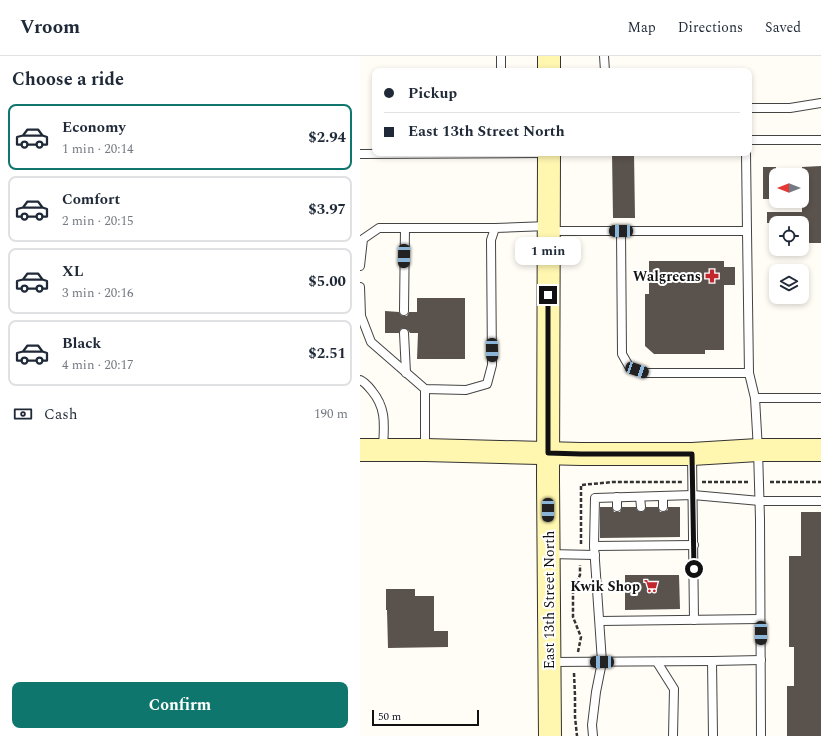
<!DOCTYPE html>
<meta charset="utf-8">
<style>
body{margin:0;font-family:Spectral,serif;background:#f6f6f7;color:#1f2937;height:100vh;display:flex;flex-direction:column;font-size:15px;white-space:nowrap}
*{box-sizing:border-box;margin:0}
p{font-size:13px;color:#747a83}
.icon{flex:none;width:22px;height:22px;fill:none;stroke:currentColor;stroke-width:2;stroke-linecap:round;stroke-linejoin:round}
.map{position:relative;flex:1;overflow:hidden}
.drawer{display:flex;flex-direction:column;background:#fff;width:360px}
.drawer>*{flex:none}
.hud{position:absolute;left:12px;top:12px;width:380px;height:88px;border-radius:8px;box-shadow:0 2px 6px #0003;display:grid;align-content:center;height:88px;padding:0 12px;background:#fff}
.needle{width:26px;rotate:270deg}
.controls{position:absolute;left:409px;top:112px;display:grid;gap:8px}
.controls a{display:grid;place-items:center;width:40px;height:40px;border-radius:8px;background:#fff;box-shadow:0 2px 6px #0003;font-size:20px}
.scale{position:absolute;left:12px;bottom:10px;width:107px;box-sizing:border-box;padding-left:4px;border:2px solid #111;border-top:0;font-size:11px;line-height:14px;white-space:nowrap;color:#111;-webkit-text-stroke:3px #fff;paint-order:stroke}
.end{position:absolute;width:18px;height:18px;margin:-9px;border:5px solid #111;background:#fff;box-shadow:0 0 0 2px #fff}
.from{border-radius:50%}
.bubble{position:absolute;height:28px;border-radius:8px;background:#fff;box-shadow:0 2px 6px #0003;font-size:13px;font-weight:700;line-height:28px;text-align:center}
.car{position:absolute;width:12px;height:24px;margin:-12px -6px;border-radius:5px;box-shadow:0 0 3px 1px #0007;background:linear-gradient(#222 24%,#8ab4d8 0 40%,#222 0 76%,#8ab4d8 0 86%,#222 0)}
.hud b{display:flex;align-items:center;gap:14px;height:38px;font-size:15px}
.hud b+b{border-top:1px solid #e0e1e3}
.hud i{width:10px;height:10px;background:#1f2937}
ul{padding:0;list-style:none}
li{display:flex;align-items:center;gap:12px;height:66px;margin:0 8px 6px;padding:0 4px;border:2px solid #e0e1e3;border-radius:8px}
li div{flex:1}
li b{display:block;font-size:15px}
li em{font-style:normal;font-weight:700}
li.current{border-color:#0f766e}
li>.icon{width:36px;height:36px;stroke-width:1.5}
h2{padding:0 12px;font-size:18px;line-height:48px}
.pay{display:flex;align-items:center;gap:10px;height:44px;padding:0 12px;font-size:15px}
.pay p{margin-inline-start:auto}
.cta{display:flex;gap:8px;margin-top:auto;padding:8px 12px}
.cta a{flex:1;height:46px;border-radius:8px;background:#0f766e;color:#fff;font-size:16px;font-weight:700;line-height:46px;text-align:center}
header{display:flex;align-items:center;gap:24px;box-sizing:border-box;height:56px;padding:0 20px;background:#fff;border-bottom:1px solid #e0e1e3}
header strong{font-size:19px}
nav{display:flex;gap:22px;margin-inline-start:auto;font-size:14px}
main{display:flex;flex:1;min-height:0}
.map>svg:first-child{display:block}
</style>
<header>
<strong>Vroom</strong>
<nav><a>Map</a><a>Directions</a><a>Saved</a></nav>
</header>
<main>
<section class="drawer">
<h2>Choose a ride</h2>
<ul>
<li class="current"><svg class="icon" aria-label="car" viewBox="0 0 24 24"><path d="M5 17H2v-5l4-1 3-4h7l3 4 3 1v5h-3M9 17h6M6 11h13"/><circle cx="7" cy="17" r="2"/><circle cx="17" cy="17" r="2"/></svg><div><b>Economy</b><p>1 min · 20:14</p></div><em>$2.94</em></li>
<li><svg class="icon" aria-label="car" viewBox="0 0 24 24"><path d="M5 17H2v-5l4-1 3-4h7l3 4 3 1v5h-3M9 17h6M6 11h13"/><circle cx="7" cy="17" r="2"/><circle cx="17" cy="17" r="2"/></svg><div><b>Comfort</b><p>2 min · 20:15</p></div><em>$3.97</em></li>
<li><svg class="icon" aria-label="car" viewBox="0 0 24 24"><path d="M5 17H2v-5l4-1 3-4h7l3 4 3 1v5h-3M9 17h6M6 11h13"/><circle cx="7" cy="17" r="2"/><circle cx="17" cy="17" r="2"/></svg><div><b>XL</b><p>3 min · 20:16</p></div><em>$5.00</em></li>
<li><svg class="icon" aria-label="car" viewBox="0 0 24 24"><path d="M5 17H2v-5l4-1 3-4h7l3 4 3 1v5h-3M9 17h6M6 11h13"/><circle cx="7" cy="17" r="2"/><circle cx="17" cy="17" r="2"/></svg><div><b>Black</b><p>4 min · 20:17</p></div><em>$2.51</em></li>
</ul>
<div class="pay"><svg class="icon" aria-label="cash" viewBox="0 0 24 24"><path d="M3 7h18v10H3z"/><circle cx="12" cy="12" r="2"/></svg>Cash<p>190 m</p></div>
<div class="cta"><a>Confirm</a></div>
</section>
<div class="map">
<svg width="461" height="680" viewBox="0 0 461 680">
<rect width="100%" height="100%" fill="#fffdf5"/>
<g fill="#5a524d">
<polygon points="252,98 274,98 275,162 253,162"/>
<polygon points="461,110 461,187 442,187 442,167 407,167 407,156 442,156 442,111"/>
<rect x="403" y="111" width="13" height="32"/>
<polygon points="289,205 364,205 364,211 375,211 375,229 364,229 364,294 345,294 345,298 294,298 285,290 285,238 289,238"/>
<polygon points="57,242 105,242 105,303 57,303 58,277 50,277 48,274 44,272 41,273 39,277 25,277 25,255 39,256 41,259 44,260 47,260 49,256 57,256"/>
<polygon points="240,451 252,451 254,456 260,456 262,451 276,451 277,454 281,456 284,455 286,451 298,451 300,456 303,456 308,454 308,451 320,451 320,481 240,482"/>
<polygon points="441,456 461,456 461,680 427,680 427,630 434,630 434,591 429,591 429,500 441,500"/>
<polygon points="265,519 319,519 320,553 265,554"/>
<polygon points="26,533 55,533 55,540 74,540 74,575 88,575 88,591 28,592 27,554 26,554"/>
</g>
<g fill="none" stroke-linecap="round" stroke-linejoin="round">
<g stroke="#444" stroke-width="10">
<g id="lane">
<polyline points="141,0 141,15"/>
<polyline points="244,0 245,15"/>
<polyline points="389,52 430,52 461,47"/>
<polyline points="389,84 461,84"/>
<polyline points="386,97 387,175"/>
<polyline points="0,98 180,97"/>
<polyline points="189,175 387,175 389,317 395,342 398,394 400,463 401,680"/>
<polyline points="261,175 262,298 270,312 285,317 389,317"/>
<polyline points="0,210 3,183 19,172 135,172"/>
<polyline points="0,231 1,260 11,286 65,333 106,334 127,328 132,309 131,184 135,172 188,170"/>
<polyline points="44,255 45,172"/>
<polyline points="44,277 46,317"/>
<path d="M 0,324 C 5,326 8,330 12,335 C 27,353 24,370 23,392"/>
<polyline points="65,333 65,394"/>
<polyline points="395,342 461,342"/>
<polyline points="332,398 334,564"/>
<polyline points="303,440 303,451"/>
<polyline points="257,441 257,451"/>
<polyline points="280,441 281,451"/>
<polyline points="234,490 235,442 333,439 400,445 461,445"/>
<polyline points="189,498 235,499"/>
<polyline points="240,565 400,563"/>
<polyline points="190,606 352,605"/>
<polyline points="297,606 314,633 313,680"/>
<polyline points="233,680 232,669 236,636 242,606 234,490 334,489"/>
<polyline points="353,680 352,605 401,604"/>
</g>
</g>
<g stroke="#333" stroke-width="24">
<g id="secondary">
<polyline points="189,15 189,0"/>
<polyline points="189,97 188,424 190,680"/>
<polyline points="0,394 65,394 221,398 332,398 398,394 461,394"/>
</g>
</g>
<g stroke="#333" stroke-width="2.5" stroke-dasharray="4 2" stroke-linecap="butt">
<polyline points="342,426 389,426"/>
<polyline points="410,426 461,426"/>
<polyline points="221,488 221,429 253,426 323,426"/>
<polyline points="218,596 221,581 213,561 213,534 220,519 220,509"/>
<polyline points="214,617 215,640 215,661 217,680"/>
</g>
<use href="#lane" stroke="#fff" stroke-width="8"/>
<use href="#secondary" stroke="#fff6b0" stroke-width="22"/>
</g>
<g fill="none" stroke-linecap="round" stroke-linejoin="round">
<polyline stroke="#111" stroke-width="5" points="188,239 188,397 221,398 332,398 334,513"/>
</g>
<defs>
<g id="pharmacy-bare" transform="scale(1.08)"><path d="M-2-6h4v4h4v4h-4v4h-4v-4h-4v-4h4Z" fill="#c4262e" stroke="#fff" stroke-width="2.5" paint-order="stroke"/></g>
<g id="supermarket-bare" transform="scale(1.08)"><path d="M-6-5.5h2.5l.6 2H6L4.5 2H-2.5L-4.4-4H-6ZM-1.5 3.2a1.3 1.3 0 1 0 .1 0ZM3 3.2a1.3 1.3 0 1 0 .1 0Z" fill="#c4262e" stroke="#fff" stroke-width="2.5" paint-order="stroke"/></g>
</defs>
<g fill-rule="evenodd">
<use href="#pharmacy-bare" x="352" y="220"/>
<use href="#supermarket-bare" x="291" y="530"/>
</g>
<g text-anchor="middle" stroke-width="4" stroke-linejoin="round" paint-order="stroke">
<g font-size="14" font-weight="bold" fill="#111" stroke="#fff" text-anchor="end">
<text x="341" y="225">Walgreens</text>
<text x="280" y="535">Kwik Shop</text>
</g>
<g font-size="14" fill="#111" stroke="#fff">
<text transform="translate(189 544) rotate(-90)" y="5">East 13th Street North</text>
</g>
</g>
</svg>
<div class="controls">
<a><svg class="needle" viewBox="-14 -14 28 28"><path d="M0-13l5 13h-10z" fill="#e53935"/><path d="M0 13l5-13h-10z" fill="#747a83"/></svg></a>
<a><svg class="icon" aria-label="locate" viewBox="0 0 24 24"><circle cx="12" cy="12" r="6"/><path d="M12 2v4M12 18v4M2 12h4M18 12h4"/></svg></a>
<a><svg class="icon" aria-label="layers" viewBox="0 0 24 24"><path d="M12 4l9 5-9 5-9-5zM3 14l9 5 9-5"/></svg></a>
</div>
<div class="scale">50 m</div>
<i class="end from" style="left:334px;top:513px"></i>
<i class="end" style="left:188px;top:239px"></i>
<div class="bubble" style="left:155px;top:181px;width:66px">1 min</div>
<i class="car" style="left:261px;top:175px;rotate:270deg"></i>
<i class="car" style="left:44px;top:200px;rotate:181deg"></i>
<i class="car" style="left:132px;top:294px;rotate:179deg"></i>
<i class="car" style="left:277px;top:314px;rotate:109deg"></i>
<i class="car" style="left:188px;top:454px;rotate:180deg"></i>
<i class="car" style="left:401px;top:577px;rotate:180deg"></i>
<i class="car" style="left:242px;top:606px;rotate:270deg"></i>
<div class="hud">
<b><i class="from"></i>Pickup</b>
<b><i></i>East 13th Street North</b>
</div>
</div>
</main>
